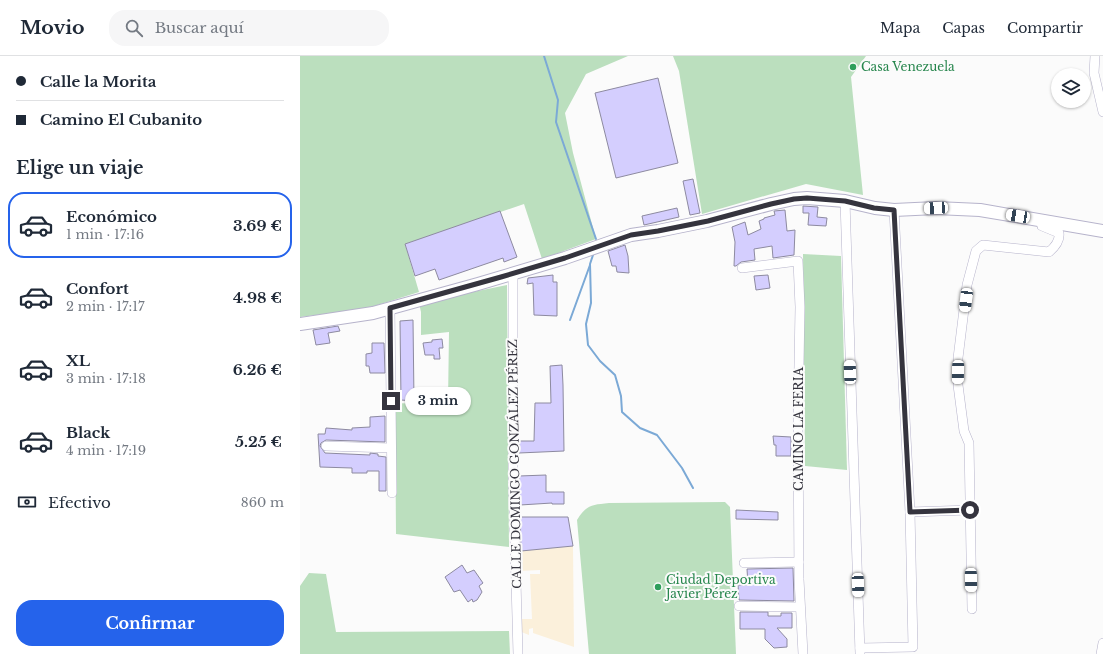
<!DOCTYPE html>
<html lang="es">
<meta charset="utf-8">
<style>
body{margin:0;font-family:"Libre Baskerville",serif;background:#f6f6f7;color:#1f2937;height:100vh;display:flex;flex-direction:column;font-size:15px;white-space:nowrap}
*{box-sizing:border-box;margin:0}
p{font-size:13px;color:#747a83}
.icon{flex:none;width:22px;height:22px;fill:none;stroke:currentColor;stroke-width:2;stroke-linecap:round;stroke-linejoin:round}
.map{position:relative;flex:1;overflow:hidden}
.panel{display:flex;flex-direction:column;background:#fff;width:300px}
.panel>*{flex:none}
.guide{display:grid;align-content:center;height:88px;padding:0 16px;background:#fff}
.tools{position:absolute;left:751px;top:12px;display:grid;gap:8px}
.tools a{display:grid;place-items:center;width:40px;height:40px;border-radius:50%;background:#fff;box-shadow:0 1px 3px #0004;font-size:20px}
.end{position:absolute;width:18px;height:18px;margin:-9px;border:5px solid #35343e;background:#fff;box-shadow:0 0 0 2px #fff}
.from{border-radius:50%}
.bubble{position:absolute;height:28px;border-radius:14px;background:#fff;box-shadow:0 1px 3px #0004;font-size:13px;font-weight:700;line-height:28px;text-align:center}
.car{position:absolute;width:12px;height:24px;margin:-12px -6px;border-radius:5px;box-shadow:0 0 3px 1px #0007;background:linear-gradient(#fff 24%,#345 0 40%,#fff 0 76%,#345 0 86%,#fff 0)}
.guide b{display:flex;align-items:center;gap:14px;height:38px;font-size:15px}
.guide b+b{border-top:1px solid #e0e1e3}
.guide i{width:10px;height:10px;background:#1f2937}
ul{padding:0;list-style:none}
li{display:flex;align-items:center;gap:12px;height:66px;margin:0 8px 6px;padding:0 8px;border:2px solid transparent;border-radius:16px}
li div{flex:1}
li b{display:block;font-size:15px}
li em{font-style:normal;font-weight:700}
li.selected{border-color:#2563eb}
li>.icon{width:36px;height:36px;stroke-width:1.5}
h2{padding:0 16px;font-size:18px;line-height:48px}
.pay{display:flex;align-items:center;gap:10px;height:44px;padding:0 16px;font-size:15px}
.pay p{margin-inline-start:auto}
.primary-button{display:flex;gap:8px;margin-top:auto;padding:8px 16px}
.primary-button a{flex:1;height:46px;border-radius:16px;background:#2563eb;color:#fff;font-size:16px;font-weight:700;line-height:46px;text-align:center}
header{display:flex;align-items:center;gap:24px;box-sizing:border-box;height:56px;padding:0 20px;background:#fff;border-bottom:1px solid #e0e1e3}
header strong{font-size:19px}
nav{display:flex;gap:22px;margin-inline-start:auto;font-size:14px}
.search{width:280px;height:36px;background:#f6f6f7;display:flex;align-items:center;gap:10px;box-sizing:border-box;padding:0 14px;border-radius:16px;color:#747a83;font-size:15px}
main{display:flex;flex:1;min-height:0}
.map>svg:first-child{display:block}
</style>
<header>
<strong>Movio</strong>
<div class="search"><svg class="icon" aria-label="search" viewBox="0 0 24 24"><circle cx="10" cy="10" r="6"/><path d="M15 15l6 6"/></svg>Buscar aquí</div>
<nav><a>Mapa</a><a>Capas</a><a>Compartir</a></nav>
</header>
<main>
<section class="panel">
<div class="guide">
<b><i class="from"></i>Calle la Morita</b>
<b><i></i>Camino El Cubanito</b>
</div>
<h2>Elige un viaje</h2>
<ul>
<li class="selected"><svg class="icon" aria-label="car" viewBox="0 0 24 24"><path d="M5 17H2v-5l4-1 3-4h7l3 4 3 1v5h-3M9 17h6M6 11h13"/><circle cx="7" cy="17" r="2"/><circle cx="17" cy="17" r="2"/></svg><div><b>Económico</b><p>1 min · 17:16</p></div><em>3.69 €</em></li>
<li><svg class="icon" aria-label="car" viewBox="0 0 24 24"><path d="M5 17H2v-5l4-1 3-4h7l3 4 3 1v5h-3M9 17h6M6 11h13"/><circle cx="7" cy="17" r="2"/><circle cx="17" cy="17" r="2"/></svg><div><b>Confort</b><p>2 min · 17:17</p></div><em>4.98 €</em></li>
<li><svg class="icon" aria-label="car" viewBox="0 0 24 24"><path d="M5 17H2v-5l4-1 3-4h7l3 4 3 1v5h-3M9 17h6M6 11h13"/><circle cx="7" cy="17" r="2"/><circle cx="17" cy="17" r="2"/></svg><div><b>XL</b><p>3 min · 17:18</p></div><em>6.26 €</em></li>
<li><svg class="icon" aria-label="car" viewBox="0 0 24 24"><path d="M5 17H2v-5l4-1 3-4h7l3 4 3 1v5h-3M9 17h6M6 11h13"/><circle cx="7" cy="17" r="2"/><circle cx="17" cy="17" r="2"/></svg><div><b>Black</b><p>4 min · 17:19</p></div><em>5.25 €</em></li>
</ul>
<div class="pay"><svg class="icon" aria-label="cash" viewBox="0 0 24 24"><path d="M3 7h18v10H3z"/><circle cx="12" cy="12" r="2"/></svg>Efectivo<p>860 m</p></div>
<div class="primary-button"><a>Confirmar</a></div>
</section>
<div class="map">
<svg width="803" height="598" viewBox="0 0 803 598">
<rect width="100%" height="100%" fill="#fbfbfb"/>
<polygon fill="#fbf0db" points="273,490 274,591 233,577 233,572 229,573 229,579 219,575 219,563 232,563 230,518 240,518 240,514 219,515 220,495"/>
<g fill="#bbdfbe">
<polygon points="0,0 328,0 286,18 265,57 273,97 296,183 242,203 224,148 105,188 119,236 65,253 0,261"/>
<polygon points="373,0 566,0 551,21 563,139 506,128 402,158 379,15"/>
<polygon points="503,198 541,200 547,414 505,410"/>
<polygon points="207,229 209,491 96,478 95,347 122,348 148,346 149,276 121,279 121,256 119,247"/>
<path d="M 425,446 L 430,451 L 436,598 L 289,598 L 277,464 C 287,448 292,449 309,447 Z"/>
<polygon points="9,517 26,518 36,576 209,575 210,598 0,598 0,530"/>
</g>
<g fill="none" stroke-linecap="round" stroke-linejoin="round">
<g stroke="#7ba9d6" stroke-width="2">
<polyline points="244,0 258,44 256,66 296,183"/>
<polyline points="293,199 290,208 291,247 286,268 288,289 300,305 315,319 321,340 322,356 340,372 357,379 382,412 393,432"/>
<polyline points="270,264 290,209"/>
</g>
</g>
<g fill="#d4cefe" stroke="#8d8aa0">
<polygon points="358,22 378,107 316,122 295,37"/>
<polygon points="393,123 400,157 390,159 383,125"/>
<polygon points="503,150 518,151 517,161 527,162 526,170 508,169 509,157 503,157"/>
<polygon points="377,152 379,161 344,169 342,160"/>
<polygon points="485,154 487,175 495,174 494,199 473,202 472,190 454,193 455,204 441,206 436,210 434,210 435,186 432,171 445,166 448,179 461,173 459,165 464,163 464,162 475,159 474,155"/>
<polygon points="200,155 217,201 204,206 203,202 139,224 135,213 115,220 105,188"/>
<polygon points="325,189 328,200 329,217 317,216 316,210 312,210 308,195"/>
<polygon points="253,219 253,226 257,226 257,260 234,259 233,227 227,228 228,222"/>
<polygon points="468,219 470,232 456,234 454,220"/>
<polygon points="113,264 114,345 101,344 100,265"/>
<polygon points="38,270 40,275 28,277 30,287 16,289 13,274"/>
<polygon points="142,283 143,292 139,292 140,303 134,303 134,299 125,299 123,287 132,286 132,284"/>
<polygon points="72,287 84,287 85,317 70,317 69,310 66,310 66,298 72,297"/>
<polygon points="262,309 263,329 264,395 219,397 219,385 234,385 235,347 251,347 250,310"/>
<polygon points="85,360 85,386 26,384 21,387 20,390 25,397 70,399 70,397 78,398 78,400 86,401 86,435 79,435 79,415 67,415 67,417 52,417 52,412 20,411 18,378 25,378 26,372 52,374 52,372 70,371 70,361"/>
<polygon points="473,380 491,381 491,400 476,400 476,389 474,389"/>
<polygon points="246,419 246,436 264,436 264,448 252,448 252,447 220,449 219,420"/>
<polygon points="436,454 478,456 478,464 436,463"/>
<polygon points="220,461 268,461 273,490 221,495"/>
<polygon points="162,509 167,517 174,514 183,527 179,530 182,536 177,544 173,546 172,543 168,546 160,534 154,536 145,521"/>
<polygon points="493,512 494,545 439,544 438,529 448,529 447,513"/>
<polygon points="440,556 468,556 468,560 481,560 481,557 492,557 492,572 477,572 487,583 487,591 474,592 465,583 465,573 440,573"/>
</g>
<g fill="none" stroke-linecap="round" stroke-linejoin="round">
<g stroke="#b6b3cb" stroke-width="10">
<g id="street">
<polyline points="795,0 794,17 803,56"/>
<polyline points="545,145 560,597"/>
<polyline points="442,212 498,205 500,251 498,366 499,523 503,598"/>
<polyline points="213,218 213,416 218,598"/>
<polyline points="90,252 92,437"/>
<polyline points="26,390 91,392"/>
<polyline points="610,456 670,454"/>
<polyline points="444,507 499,506"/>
<polyline points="439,550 500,551"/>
<path d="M 672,553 L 669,387 L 664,375 L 658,329 L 658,302 L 667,229 L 676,195 L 683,189 L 749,196 C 755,191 760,184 759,177 L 742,170 L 744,164"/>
<polyline points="560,592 613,591 610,456 594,154"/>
<polyline points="801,598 803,587"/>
</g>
</g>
<g stroke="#b6b3cb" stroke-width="14">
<polyline id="secondary" points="0,268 73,257 178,228 265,202 331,179 358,175 407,165 471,148 494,143 507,142 545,145 575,152 594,154 636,152 680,154 803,175"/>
</g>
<use href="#street" stroke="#fff" stroke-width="9"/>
<use href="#secondary" stroke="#fff" stroke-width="12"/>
</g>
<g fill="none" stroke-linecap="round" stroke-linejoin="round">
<polyline stroke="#35343e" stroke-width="5" points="91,345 90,252 201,221 265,202 331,179 358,175 408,165 471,148 494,143 507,142 545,145 574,152 594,154 610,456 670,454"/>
</g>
<g fill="#2e9e5b" stroke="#fbfbfb" stroke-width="1.5">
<circle cx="553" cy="11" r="4"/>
<circle cx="358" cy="531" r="4"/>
</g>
<g text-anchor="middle" stroke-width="4" stroke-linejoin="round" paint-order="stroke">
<g font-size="12" fill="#27864d" stroke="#fbfbfb" text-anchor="start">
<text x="561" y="15">Casa Venezuela</text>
<text x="366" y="528">Ciudad Deportiva<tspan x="366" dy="14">Javier Pérez</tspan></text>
</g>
<g font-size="12" fill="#35343e" stroke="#fbfbfb">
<text transform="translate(499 373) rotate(-90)" y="4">CAMINO LA FERIA</text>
<text transform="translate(215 408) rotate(-91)" y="4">CALLE DOMINGO GONZÁLEZ PÉREZ</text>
</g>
</g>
</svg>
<div class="tools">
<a><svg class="icon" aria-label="layers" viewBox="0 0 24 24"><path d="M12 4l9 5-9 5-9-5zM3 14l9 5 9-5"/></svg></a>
</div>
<i class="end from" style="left:670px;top:454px"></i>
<i class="end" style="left:91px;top:345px"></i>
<div class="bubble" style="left:105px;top:331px;width:66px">3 min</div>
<i class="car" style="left:636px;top:152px;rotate:267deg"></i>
<i class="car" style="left:718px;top:160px;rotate:279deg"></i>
<i class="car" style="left:666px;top:244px;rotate:187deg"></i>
<i class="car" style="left:550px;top:316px;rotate:358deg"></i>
<i class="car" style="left:658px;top:316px;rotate:181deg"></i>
<i class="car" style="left:671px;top:524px;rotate:179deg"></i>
<i class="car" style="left:558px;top:529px;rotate:178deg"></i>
</div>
</main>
